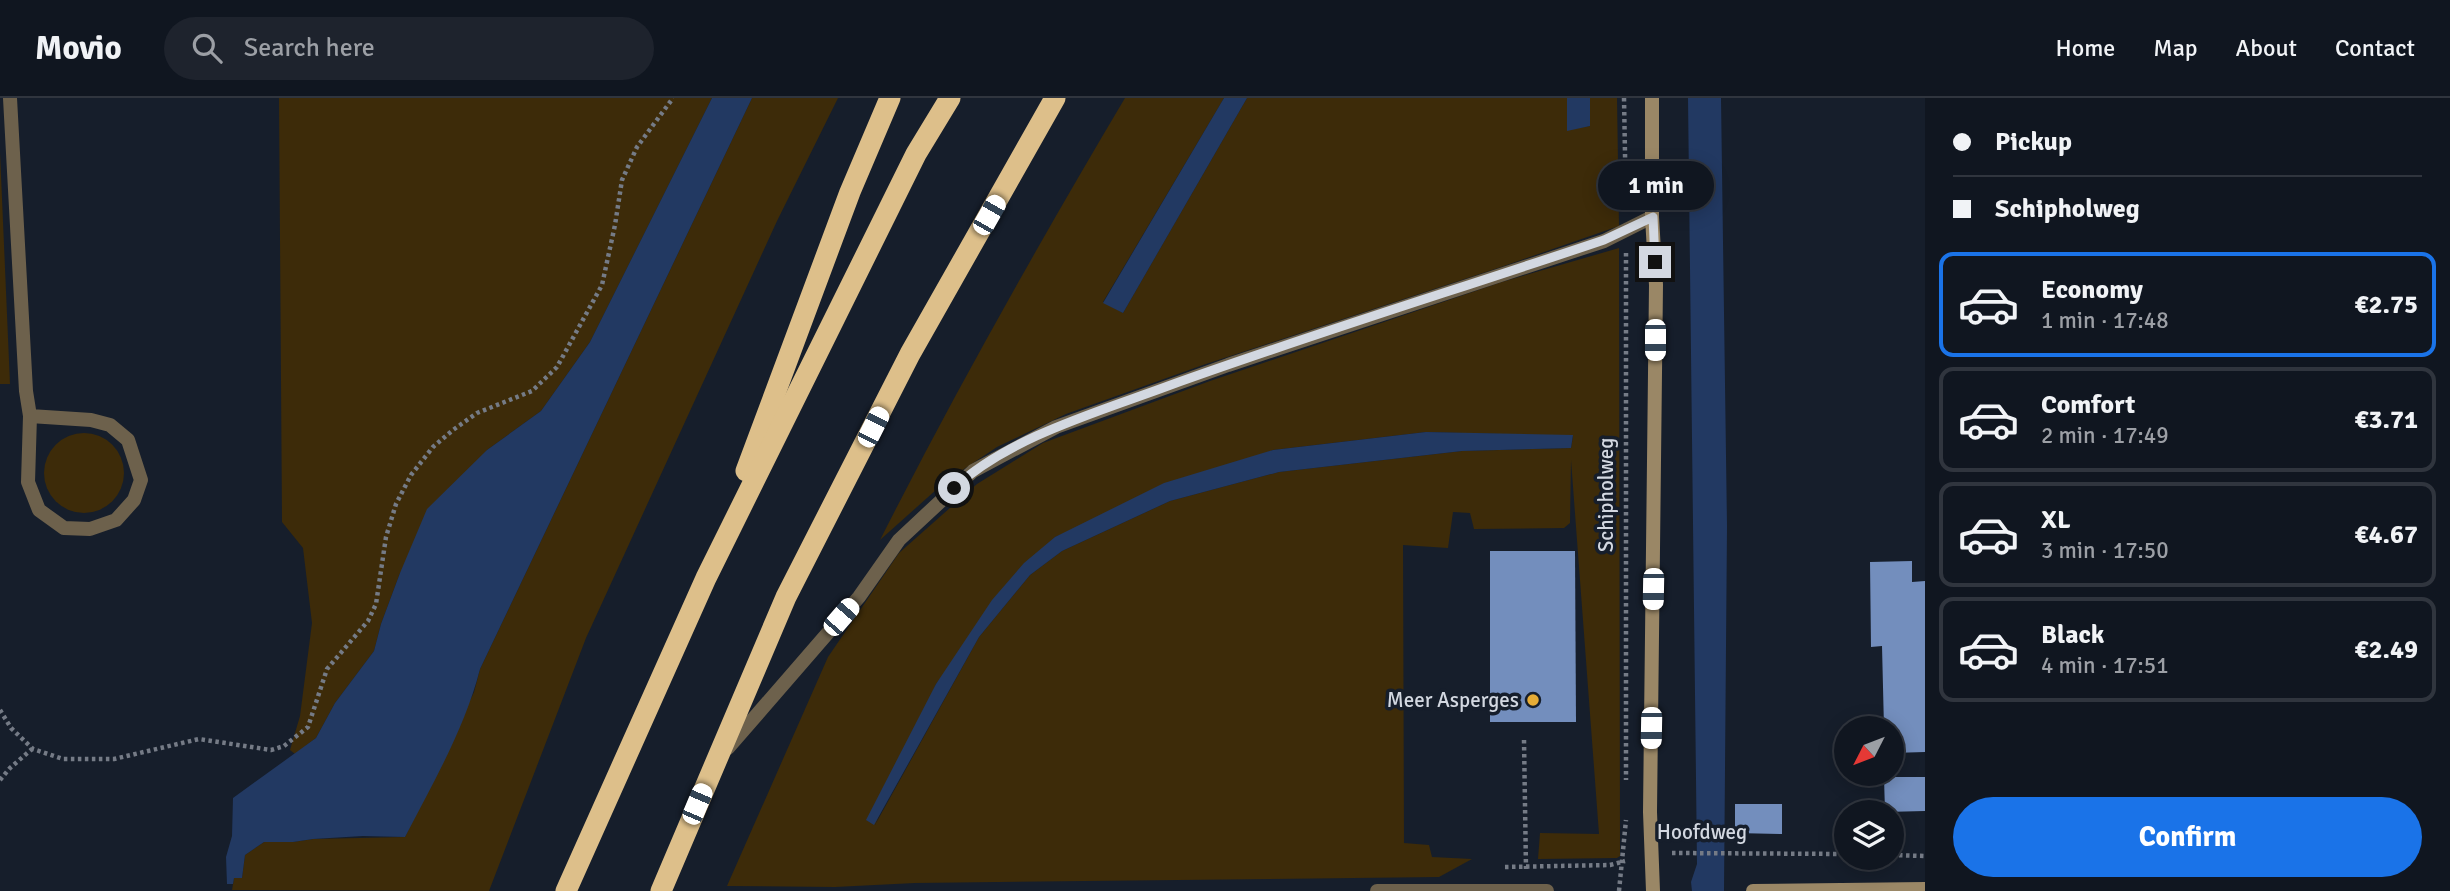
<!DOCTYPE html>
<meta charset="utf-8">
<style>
body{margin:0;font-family:Signika,sans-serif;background:#1e232d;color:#f1f3f6;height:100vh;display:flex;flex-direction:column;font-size:26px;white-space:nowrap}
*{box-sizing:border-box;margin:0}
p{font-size:23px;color:#9c9fa5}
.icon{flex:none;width:38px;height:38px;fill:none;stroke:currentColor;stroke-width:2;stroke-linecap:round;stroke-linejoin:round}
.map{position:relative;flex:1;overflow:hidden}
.side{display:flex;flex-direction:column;background:#101620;width:525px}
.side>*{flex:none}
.banner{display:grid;align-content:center;height:154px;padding:0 28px;background:#101620}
.needle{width:46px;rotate:228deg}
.controls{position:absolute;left:1834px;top:618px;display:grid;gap:14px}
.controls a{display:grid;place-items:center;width:70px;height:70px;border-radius:50%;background:#101620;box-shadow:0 4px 18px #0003,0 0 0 2px #30353e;font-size:35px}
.end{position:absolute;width:32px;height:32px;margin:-16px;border:9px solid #d3d8e1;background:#111;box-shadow:0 0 0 4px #111}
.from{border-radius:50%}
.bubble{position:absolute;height:49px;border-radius:24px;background:#101620;box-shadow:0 4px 18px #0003,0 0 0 2px #30353e;font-size:23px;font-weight:800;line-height:49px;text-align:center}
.car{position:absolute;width:21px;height:42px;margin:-21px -10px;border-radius:9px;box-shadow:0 0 5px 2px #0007;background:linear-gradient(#fff 24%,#345 0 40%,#fff 0 76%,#345 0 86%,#fff 0)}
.banner b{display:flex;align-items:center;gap:24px;height:66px;font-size:26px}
.banner b+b{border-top:2px solid #30353e}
.banner i{width:18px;height:18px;background:#f1f3f6}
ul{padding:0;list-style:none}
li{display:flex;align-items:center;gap:21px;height:105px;margin:0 14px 10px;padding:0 14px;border:4px solid #30353e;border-radius:14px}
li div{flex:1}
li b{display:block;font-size:26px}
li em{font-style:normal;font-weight:800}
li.active{border-color:#1a73e8}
li>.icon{width:63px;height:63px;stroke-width:1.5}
.action{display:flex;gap:14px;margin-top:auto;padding:14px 28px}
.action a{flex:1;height:80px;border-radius:42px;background:#1a73e8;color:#fff;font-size:28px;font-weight:800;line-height:80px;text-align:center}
header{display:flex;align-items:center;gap:42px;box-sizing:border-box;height:98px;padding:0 35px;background:#101620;border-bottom:2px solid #30353e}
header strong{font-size:33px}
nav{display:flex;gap:38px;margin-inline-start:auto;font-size:24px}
.search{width:490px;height:63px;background:#1e232d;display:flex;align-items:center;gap:18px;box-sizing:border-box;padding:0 24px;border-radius:38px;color:#9c9fa5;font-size:26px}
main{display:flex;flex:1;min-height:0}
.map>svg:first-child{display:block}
</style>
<header>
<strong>Movio</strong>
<div class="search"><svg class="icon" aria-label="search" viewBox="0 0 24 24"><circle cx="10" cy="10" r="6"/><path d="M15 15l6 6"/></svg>Search here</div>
<nav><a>Home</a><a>Map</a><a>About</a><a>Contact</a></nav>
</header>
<main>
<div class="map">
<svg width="1925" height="793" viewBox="0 0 1925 793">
<rect width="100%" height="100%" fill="#161e2b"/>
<g fill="#3d2b09" fill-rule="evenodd">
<polygon points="279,0 712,0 590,244 541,313 487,352 400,475 381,526 374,553 335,605 316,640 295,656 290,652 300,618 312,525 303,450 282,424"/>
<polygon points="752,0 838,0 777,123 586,540 489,793 232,792 234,780 242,780 245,757 264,744 293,744 313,741 405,739 474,594 480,571"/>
<path d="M 1125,0 L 1224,0 L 1103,204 L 1123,215 L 1247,0 L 1567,0 L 1567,32 L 1590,28 L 1590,0 L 1617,0 L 1619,128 L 1501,169 L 1203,267 L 1066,316 L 997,349 L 946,383 L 880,442 C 956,292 1039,145 1125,0 Z"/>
<polygon points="0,54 10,286 0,286"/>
<path d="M 1619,150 L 1620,758 L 1617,760 L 1538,761 L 1540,735 L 1599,736 L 1571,362 L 1570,425 L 1564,430 L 1474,431 L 1470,415 L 1453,414 L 1448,450 L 1403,447 L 1404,745 L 1429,747 L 1432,759 L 1472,761 L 1439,779 L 915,785 L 835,789 L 727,788 L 828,559 L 899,455 L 977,386 L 1043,345 L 1210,283 L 1502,184 ZM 1426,334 L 1573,338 L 1571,350 L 1462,353 L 1279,374 L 1170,403 L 1062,453 L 1030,477 L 979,539 L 875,727 L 936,586 L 1055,439 L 1273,352 Z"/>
<circle cx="84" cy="375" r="40"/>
</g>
<g fill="#223962">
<path d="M 712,0 L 752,0 L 480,571 C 465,630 433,685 405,739 L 363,738 L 313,741 L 293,744 L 264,744 L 245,757 L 242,780 L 234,780 L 233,786 L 227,786 L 226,759 L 232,738 L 233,700 L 316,640 L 335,605 L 374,553 L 381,526 L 400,475 L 427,411 L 487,352 L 541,313 L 590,244 Z"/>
<polygon points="1224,0 1247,0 1123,215 1103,205"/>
<polygon points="1567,0 1590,0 1590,28 1567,33"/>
<polygon points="1688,0 1721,0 1727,428 1724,793 1692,793 1691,784 1697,766"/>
<polygon points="1426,334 1573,337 1571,350 1462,353 1279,374 1170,403 1062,453 1030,477 979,539 874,727 866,722 936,586 992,502 1024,465 1055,439 1164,385 1273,352"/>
</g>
<g fill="#738ebd">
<polygon points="1490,453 1575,453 1576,624 1490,624"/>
<polygon points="1912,463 1912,484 1925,483 1925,654 1892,655 1892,630 1884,630 1882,548 1871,549 1870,464"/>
<polygon points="1884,679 1925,679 1925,713 1885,714"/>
<polygon points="1735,706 1782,706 1782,736 1735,735"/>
</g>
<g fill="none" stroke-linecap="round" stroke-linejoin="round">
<g stroke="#757b86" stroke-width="4.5" stroke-dasharray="3.5 3.5" stroke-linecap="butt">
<polyline points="1624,0 1626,111"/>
<polyline points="1626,155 1626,682"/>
<polyline points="0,612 11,630 33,651 63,661 114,661 199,641 271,652 284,648 308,629 327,571 368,523 376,506 386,439 396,406 411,377 433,349 453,332 477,315 532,293 557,269 602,187 615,127 622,82 637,49 673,0"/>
<polyline points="1524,642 1526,771"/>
<polyline points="0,682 10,670 32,651"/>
<polyline points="1672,755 1846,756"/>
<polyline points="1892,757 1925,758"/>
<polyline points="1505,769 1610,767 1625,763"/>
<polyline points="1619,793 1626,722"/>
</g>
<polyline stroke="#6d614c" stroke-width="14" points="728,650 859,499 899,442 973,373 1056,329 1228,267 1604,143 1652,119"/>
<g stroke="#6d614c" stroke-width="14">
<polyline points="10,0 26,293 30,318 28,384 39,412 64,430 90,431 116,422 134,402 141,382 128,342 110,327 91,322 30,318"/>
<polyline points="1377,793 1547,793"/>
</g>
<g stroke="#9a8766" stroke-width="14">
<polyline points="1652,0 1652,119 1656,187 1650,714 1653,793"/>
<polyline points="1753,793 1925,791"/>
</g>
<g stroke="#ddbf8a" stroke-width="21">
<polyline points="746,373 850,94 890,0"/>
<polyline points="566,793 706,480 916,56 950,0"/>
<polyline points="661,793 786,499 910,256 1055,0"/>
</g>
</g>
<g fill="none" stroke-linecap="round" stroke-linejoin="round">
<path stroke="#d3d8e1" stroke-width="9" d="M 954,390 C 1009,339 1098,314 1168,288 C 1312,236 1459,191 1604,142 L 1653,119 L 1655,164"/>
</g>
<circle fill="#e6ac36" stroke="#161e2b" stroke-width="2.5" cx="1533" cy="602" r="7"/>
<g text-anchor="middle" stroke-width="7" stroke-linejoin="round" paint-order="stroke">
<g font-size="21" fill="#d3d8e1" stroke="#161e2b">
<text transform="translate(1606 397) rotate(-90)" y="7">Schipholweg</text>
<text x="1702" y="741">Hoofdweg</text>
</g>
<g font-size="21" fill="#d3d8e1" stroke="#161e2b" text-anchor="end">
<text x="1519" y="609">Meer Asperges</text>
</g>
</g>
</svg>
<div class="controls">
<a><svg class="needle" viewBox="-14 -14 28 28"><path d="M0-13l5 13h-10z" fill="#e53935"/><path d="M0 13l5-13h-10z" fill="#9c9fa5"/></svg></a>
<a><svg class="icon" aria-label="layers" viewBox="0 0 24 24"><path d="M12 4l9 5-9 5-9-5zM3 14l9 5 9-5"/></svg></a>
</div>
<i class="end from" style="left:954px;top:390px"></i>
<i class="end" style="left:1655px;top:164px"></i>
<div class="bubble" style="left:1598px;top:63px;width:116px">1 min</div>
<i class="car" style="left:989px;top:117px;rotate:30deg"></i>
<i class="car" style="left:1655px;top:242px;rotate:180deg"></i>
<i class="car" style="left:873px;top:329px;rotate:27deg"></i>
<i class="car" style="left:1653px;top:491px;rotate:181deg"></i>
<i class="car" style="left:841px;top:519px;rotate:41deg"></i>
<i class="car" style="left:1651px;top:630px;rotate:181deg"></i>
<i class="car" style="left:697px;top:706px;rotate:23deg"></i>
</div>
<section class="side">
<div class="banner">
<b><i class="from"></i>Pickup</b>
<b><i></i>Schipholweg</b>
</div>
<ul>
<li class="active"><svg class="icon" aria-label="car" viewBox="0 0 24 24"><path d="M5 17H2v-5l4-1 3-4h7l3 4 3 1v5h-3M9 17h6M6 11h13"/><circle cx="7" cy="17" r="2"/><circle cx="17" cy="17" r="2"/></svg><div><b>Economy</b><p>1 min · 17:48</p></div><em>€2.75</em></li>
<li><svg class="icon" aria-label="car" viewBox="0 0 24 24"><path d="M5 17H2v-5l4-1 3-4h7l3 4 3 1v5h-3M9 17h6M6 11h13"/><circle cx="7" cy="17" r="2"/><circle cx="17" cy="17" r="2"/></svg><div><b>Comfort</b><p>2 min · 17:49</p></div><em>€3.71</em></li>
<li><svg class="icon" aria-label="car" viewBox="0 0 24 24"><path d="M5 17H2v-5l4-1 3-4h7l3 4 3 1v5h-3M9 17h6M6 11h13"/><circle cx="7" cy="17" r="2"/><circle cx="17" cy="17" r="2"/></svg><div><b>XL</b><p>3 min · 17:50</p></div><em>€4.67</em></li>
<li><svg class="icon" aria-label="car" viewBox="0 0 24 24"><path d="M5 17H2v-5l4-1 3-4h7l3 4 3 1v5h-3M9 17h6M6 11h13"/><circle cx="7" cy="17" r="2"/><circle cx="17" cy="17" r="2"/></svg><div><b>Black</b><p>4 min · 17:51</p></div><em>€2.49</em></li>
</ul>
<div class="action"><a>Confirm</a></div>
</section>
</main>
